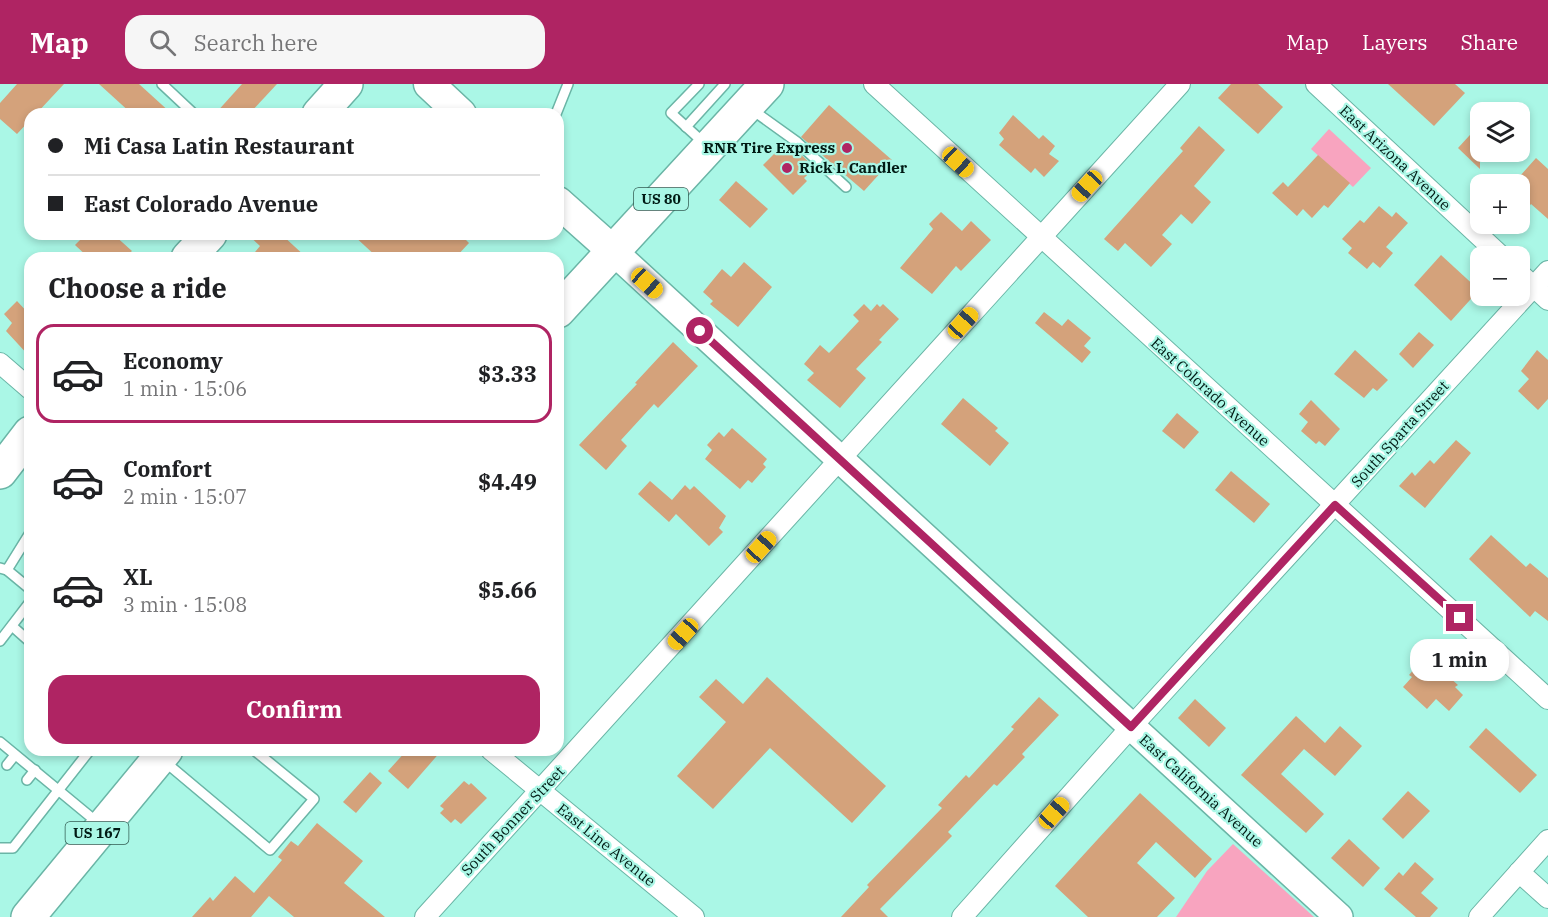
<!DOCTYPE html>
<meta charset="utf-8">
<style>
body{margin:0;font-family:"IBM Plex Serif",serif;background:#f6f6f6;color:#202124;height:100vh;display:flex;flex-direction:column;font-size:22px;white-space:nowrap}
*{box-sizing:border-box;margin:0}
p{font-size:20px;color:#757577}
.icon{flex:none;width:33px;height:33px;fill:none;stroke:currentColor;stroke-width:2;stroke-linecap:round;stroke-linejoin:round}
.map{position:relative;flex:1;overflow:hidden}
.panel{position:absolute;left:24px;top:168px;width:540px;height:504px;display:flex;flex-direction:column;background:#fff;border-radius:18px;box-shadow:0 3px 9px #0003}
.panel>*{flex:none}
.hud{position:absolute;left:24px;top:24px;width:540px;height:132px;border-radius:18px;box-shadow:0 3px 9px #0003;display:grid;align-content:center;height:132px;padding:0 24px;background:#fff}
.buttons{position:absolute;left:1470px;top:18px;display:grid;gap:12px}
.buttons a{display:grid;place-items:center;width:60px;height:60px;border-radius:12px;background:#fff;box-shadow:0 3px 9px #0003;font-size:30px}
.end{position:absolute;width:27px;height:27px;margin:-14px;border:8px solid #af2463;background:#fff;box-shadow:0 0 0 3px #fff}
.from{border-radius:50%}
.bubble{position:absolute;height:42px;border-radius:18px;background:#fff;box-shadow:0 3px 9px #0003;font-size:20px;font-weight:800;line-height:42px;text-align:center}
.car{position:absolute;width:18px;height:36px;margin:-18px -9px;border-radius:8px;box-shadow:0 0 4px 2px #0007;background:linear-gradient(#f5c518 24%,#345 0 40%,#f5c518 0 76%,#345 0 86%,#f5c518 0)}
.hud b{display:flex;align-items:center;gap:21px;height:57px;font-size:22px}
.hud b+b{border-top:2px solid #e0e0e0}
.hud i{width:15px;height:15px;background:#202124}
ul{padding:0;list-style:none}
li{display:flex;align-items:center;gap:18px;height:99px;margin:0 12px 9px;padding:0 12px;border:3px solid transparent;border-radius:18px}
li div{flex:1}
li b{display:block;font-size:22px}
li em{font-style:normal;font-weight:800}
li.current{border-color:#af2463}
li>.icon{width:54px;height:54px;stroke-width:1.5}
h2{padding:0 24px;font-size:27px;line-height:72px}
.action{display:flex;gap:12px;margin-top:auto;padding:12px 24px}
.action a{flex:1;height:69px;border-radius:18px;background:#af2463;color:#fff;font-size:24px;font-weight:800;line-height:69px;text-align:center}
header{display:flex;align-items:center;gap:36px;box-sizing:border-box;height:84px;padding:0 30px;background:#af2463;color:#fff}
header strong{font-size:28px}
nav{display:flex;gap:33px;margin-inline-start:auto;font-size:21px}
.search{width:420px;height:54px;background:#f6f6f6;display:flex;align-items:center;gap:15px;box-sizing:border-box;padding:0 21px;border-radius:18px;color:#757577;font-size:22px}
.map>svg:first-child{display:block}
</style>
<header>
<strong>Map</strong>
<div class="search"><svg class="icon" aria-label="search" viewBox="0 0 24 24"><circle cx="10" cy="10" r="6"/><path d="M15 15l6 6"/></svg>Search here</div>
<nav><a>Map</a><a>Layers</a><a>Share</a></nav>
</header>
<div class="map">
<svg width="1548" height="833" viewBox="0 0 1548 833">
<rect width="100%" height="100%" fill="#aaf7e6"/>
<g fill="#f8a4bf">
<polygon points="1329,45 1371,84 1353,103 1311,65"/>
<polygon points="1233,760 1314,833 1176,833 1207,787"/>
</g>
<g fill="#d4a27b">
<polygon points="17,0 64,0 36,30 30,30 30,36 17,50 0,35 0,19"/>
<polygon points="99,0 139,0 172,30 132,30"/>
<polygon points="242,0 277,0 249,30 215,30"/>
<polygon points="1231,0 1258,0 1283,23 1258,50 1218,14"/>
<polygon points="1388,0 1455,0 1465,9 1434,42"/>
<polygon points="829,21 892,76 864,107 801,53"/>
<polygon points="1013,31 1039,55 1043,51 1055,62 1049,70 1059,77 1044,93 1035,84 1031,89 999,61 1004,55 999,49"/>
<polygon points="1480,40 1480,85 1458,64"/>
<polygon points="1199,42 1225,66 1194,102 1211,118 1192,140 1181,130 1162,151 1172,160 1151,183 1125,159 1118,167 1104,155 1183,67 1180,64"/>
<polygon points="787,62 790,66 793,63 815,84 804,94 807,97 793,111 763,81 780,64 782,66"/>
<polygon points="1318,71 1350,99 1328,124 1324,121 1312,134 1303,125 1297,132 1272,109 1283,98 1288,103"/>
<polygon points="1536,74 1548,85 1548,135 1531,120 1527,125 1520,118 1520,92"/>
<polygon points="736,97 768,125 750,144 719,116"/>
<polygon points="1379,122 1392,133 1396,128 1408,139 1386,163 1393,169 1380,184 1373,178 1367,185 1348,169 1352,164 1342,155 1360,136 1364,139"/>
<polygon points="941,128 962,147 971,137 991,156 961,187 956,182 932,210 900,184 933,145 929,140"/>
<polygon points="86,150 113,150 132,167 124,174 89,174 75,161"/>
<polygon points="247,150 281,150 307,174 250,174 260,162"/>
<polygon points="352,150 460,150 469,159 455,174 378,174"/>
<polygon points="1441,171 1479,206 1451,237 1414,201"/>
<polygon points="744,178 772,203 738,243 710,220 713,217 703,208 722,185 731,193"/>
<polygon points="17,217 30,231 30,273 6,247 12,239 4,230"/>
<polygon points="864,220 871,227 877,220 880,223 883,220 899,235 879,256 882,258 856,285 866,294 840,324 807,296 814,289 804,280 820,261 829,269 833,265 859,237 853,231"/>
<polygon points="1044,228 1062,242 1068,235 1091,254 1084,262 1091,268 1082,279 1035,239"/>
<polygon points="1419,248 1434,261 1413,284 1399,270"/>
<polygon points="673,258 698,282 658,324 654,320 621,356 627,362 606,386 579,361 637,300 635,299"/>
<polygon points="1355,266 1388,296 1377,307 1373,304 1364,314 1334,290"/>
<polygon points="1537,266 1548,276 1548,315 1538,326 1518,307 1529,295 1521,287"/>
<polygon points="963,314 998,344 995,347 1009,359 990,382 941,340"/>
<polygon points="1311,316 1340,345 1325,362 1319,357 1316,360 1301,347 1308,338 1299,330"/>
<polygon points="1177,329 1199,348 1184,365 1162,347"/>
<polygon points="732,344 767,375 763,380 766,383 752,399 748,396 740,405 705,375 712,366 707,361 719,348 724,353"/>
<polygon points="1456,356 1471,369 1425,424 1399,402 1412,388 1415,392 1430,376 1434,380"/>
<polygon points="1231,387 1270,420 1254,439 1215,406"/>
<polygon points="650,397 672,416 685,401 690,406 694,402 726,432 719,444 723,448 709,462 676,430 669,438 638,410"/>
<polygon points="1491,451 1526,483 1530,479 1548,494 1548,537 1535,527 1530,533 1469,475"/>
<polygon points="1426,572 1433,579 1435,576 1451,591 1449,593 1458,601 1455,603 1463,611 1449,627 1436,615 1427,625 1403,603 1412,593 1409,591"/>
<polygon points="767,593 886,702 852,739 770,664 713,725 677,692 726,638 699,613 716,595 743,620"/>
<polygon points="1039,613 1059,631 1022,670 1025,673 997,702 994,700 948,748 952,752 880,825 888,833 841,833 869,803 867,801 942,724 938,721 966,691 969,694 1014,645 1011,643"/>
<polygon points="1195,615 1226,644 1209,663 1178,634"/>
<polygon points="1296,632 1325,659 1340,642 1362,662 1335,692 1304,665 1281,690 1324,730 1306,749 1241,691"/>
<polygon points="1486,644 1537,691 1520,709 1469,663"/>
<polygon points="407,666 442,666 408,705 388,687"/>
<polygon points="370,688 382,699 356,729 343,718"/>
<polygon points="464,697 469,701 471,699 487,714 461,740 455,735 451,739 440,729 444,725 440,722"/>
<polygon points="1408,707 1430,727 1403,755 1382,735"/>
<polygon points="1140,709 1212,775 1195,794 1156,758 1137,779 1175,814 1157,833 1088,833 1055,802"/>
<polygon points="317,739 363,777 344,799 385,833 294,833 269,812 251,833 192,833 210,813 213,817 235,792 254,809 282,776 278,773 291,757 298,762"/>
<polygon points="1349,755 1380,784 1363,803 1331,774"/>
<polygon points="1415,778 1434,795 1421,809 1438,824 1430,833 1416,833 1384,805 1399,788 1403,792"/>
</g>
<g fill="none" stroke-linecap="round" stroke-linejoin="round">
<g stroke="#6ab5a6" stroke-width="12">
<g id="lane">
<polyline points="162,0 194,30"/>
<polyline points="699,0 671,29 704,59"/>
<polyline points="751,25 797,58 846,103"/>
<polyline points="556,30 568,0"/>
<polyline points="686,43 725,0"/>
<polyline points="0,484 7,486 30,449"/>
<polyline points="7,486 30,505"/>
<polyline points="12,542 30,558"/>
<polyline points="0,557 30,518"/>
<polyline points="0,658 98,739"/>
<polyline points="164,677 270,766 314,715 254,666"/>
<polyline points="7,681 15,671"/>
<polyline points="27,696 35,686"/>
<polyline points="0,764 13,764 90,666"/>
</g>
</g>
<g stroke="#6ab5a6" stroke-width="22">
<g id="street">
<polyline points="874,0 1548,615"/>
<polyline points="1316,0 1501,172"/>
<polyline points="1520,190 1548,216"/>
<polyline points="0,279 30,305"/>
<polyline points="491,666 694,833"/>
<polyline points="1519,788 1548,814"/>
<polyline points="425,833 1180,0"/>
<polyline points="962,833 1131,643 1548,187"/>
<polyline points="1479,833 1548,756"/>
</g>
</g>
<g stroke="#6ab5a6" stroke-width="30">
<polyline id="secondary" points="613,167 1339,833"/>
</g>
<g stroke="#6ab5a6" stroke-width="33">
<g id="primary">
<polyline points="429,0 461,30"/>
<polyline points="558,118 613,167"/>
</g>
</g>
<g stroke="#6ab5a6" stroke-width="36">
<g id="highway">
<polyline points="319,30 346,0"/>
<polyline points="188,174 210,150"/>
<polyline points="558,227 767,0"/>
<polyline points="0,388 30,349"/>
<polyline points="28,833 166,666"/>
</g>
</g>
<use href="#lane" stroke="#fff" stroke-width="9"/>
<use href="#street" stroke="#fff" stroke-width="20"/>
<use href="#secondary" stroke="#fff" stroke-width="27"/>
<use href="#primary" stroke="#fff" stroke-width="30"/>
<use href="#highway" stroke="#fff" stroke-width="33"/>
</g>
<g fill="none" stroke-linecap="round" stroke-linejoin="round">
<polyline stroke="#af2463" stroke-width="8" points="700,247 1131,643 1335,421 1460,534"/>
</g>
<g fill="#af2463" stroke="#aaf7e6" stroke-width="2">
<circle cx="847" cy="64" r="6"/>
<circle cx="787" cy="84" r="6"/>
</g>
<g text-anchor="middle" stroke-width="4.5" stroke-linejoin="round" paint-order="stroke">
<g fill="#aaf7e6" stroke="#335c53" stroke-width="1.5">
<rect x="634" y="104" width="54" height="22" rx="4.5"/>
<rect x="65.5" y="738" width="63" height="22" rx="4.5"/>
</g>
<g font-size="14" font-weight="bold" fill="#001a14">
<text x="661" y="120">US 80</text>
<text x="97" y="754">US 167</text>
</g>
<g font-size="15" font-weight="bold" fill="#001a14" stroke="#aaf7e6" text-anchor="end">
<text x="835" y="69">RNR Tire Express</text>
<text x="799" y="89" text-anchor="start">Rick L Candler</text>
</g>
<g font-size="15" fill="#001a14" stroke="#aaf7e6">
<text transform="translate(1395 74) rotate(43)" y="5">East Arizona Avenue</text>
<text transform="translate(1210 308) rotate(42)" y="5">East Colorado Avenue</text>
<text transform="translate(1400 350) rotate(-48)" y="5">South Sparta Street</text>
<text transform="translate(1201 707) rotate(42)" y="5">East California Avenue</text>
<text transform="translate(513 737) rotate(-47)" y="5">South Bonner Street</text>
<text transform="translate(606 761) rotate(39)" y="5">East Line Avenue</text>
</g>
</g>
</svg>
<div class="buttons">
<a><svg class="icon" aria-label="layers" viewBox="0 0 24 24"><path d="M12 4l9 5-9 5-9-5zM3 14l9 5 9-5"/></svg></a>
<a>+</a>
<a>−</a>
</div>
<i class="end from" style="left:700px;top:247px"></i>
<i class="end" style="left:1460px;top:534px"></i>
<div class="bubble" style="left:1410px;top:555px;width:99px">1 min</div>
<i class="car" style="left:958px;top:78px;rotate:133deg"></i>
<i class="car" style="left:1087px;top:102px;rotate:223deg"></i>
<i class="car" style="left:647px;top:199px;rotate:132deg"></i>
<i class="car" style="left:963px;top:239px;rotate:42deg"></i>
<i class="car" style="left:761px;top:463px;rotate:42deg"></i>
<i class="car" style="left:683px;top:550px;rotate:222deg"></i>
<i class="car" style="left:1054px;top:729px;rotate:42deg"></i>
<div class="hud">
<b><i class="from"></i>Mi Casa Latin Restaurant</b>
<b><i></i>East Colorado Avenue</b>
</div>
<section class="panel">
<h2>Choose a ride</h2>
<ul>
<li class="current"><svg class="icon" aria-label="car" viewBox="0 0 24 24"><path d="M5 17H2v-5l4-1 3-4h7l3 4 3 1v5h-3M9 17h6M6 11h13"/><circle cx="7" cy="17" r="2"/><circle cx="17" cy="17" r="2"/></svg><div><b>Economy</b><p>1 min · 15:06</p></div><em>$3.33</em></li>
<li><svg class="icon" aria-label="car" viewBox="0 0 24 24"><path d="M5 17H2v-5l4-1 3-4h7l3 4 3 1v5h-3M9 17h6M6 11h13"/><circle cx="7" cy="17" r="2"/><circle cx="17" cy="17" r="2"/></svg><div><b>Comfort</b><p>2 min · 15:07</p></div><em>$4.49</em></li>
<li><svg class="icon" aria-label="car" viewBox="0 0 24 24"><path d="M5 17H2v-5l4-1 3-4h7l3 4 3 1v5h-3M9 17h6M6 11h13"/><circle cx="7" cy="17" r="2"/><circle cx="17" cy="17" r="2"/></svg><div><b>XL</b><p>3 min · 15:08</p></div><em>$5.66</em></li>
</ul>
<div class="action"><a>Confirm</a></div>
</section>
</div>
